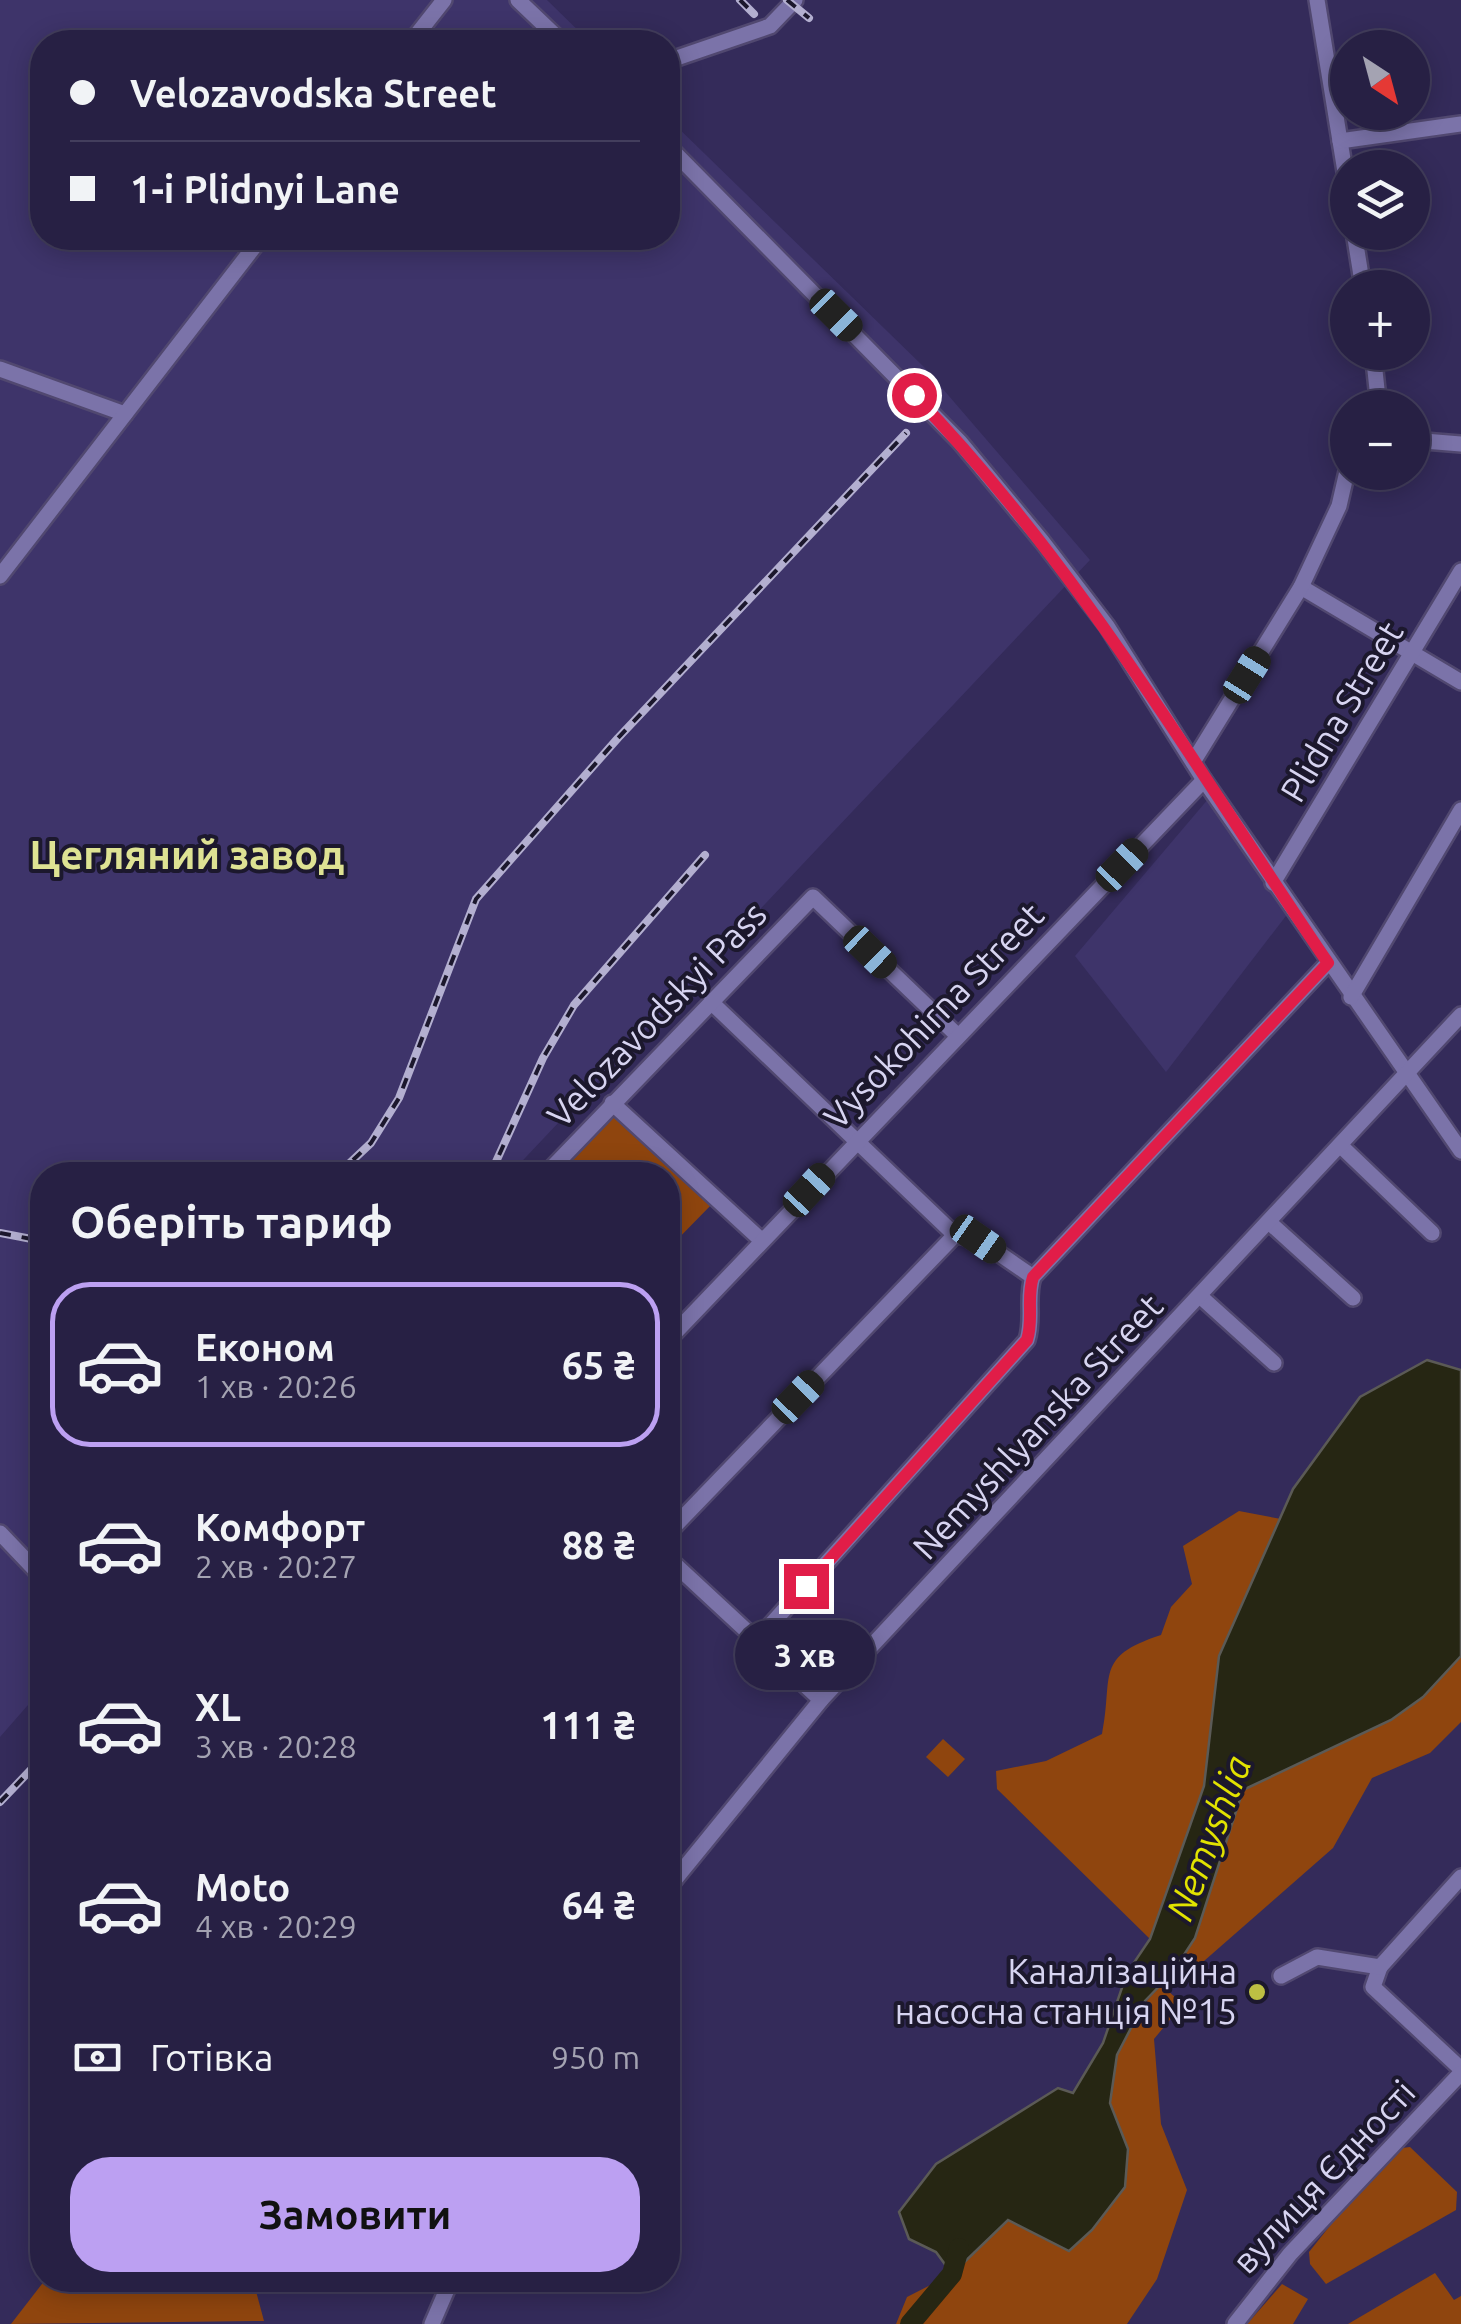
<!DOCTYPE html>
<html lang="uk">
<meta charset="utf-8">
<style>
body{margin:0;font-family:Ubuntu,sans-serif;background:#2f284b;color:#f1f3f6;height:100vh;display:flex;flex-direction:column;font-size:38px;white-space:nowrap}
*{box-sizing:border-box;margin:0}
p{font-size:32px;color:#a4a3b2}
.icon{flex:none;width:55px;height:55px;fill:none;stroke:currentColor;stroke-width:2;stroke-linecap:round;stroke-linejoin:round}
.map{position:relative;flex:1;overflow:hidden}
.details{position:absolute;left:30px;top:1162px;width:650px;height:1130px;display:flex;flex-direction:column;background:#272044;border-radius:40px;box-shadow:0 5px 25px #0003,0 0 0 2px #433e5d}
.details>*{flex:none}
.hud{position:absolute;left:30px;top:30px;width:650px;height:220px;border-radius:40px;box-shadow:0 5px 25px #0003,0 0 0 2px #433e5d;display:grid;align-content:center;height:220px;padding:0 40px;background:#272044}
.needle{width:65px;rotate:144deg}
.fabs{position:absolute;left:1330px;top:30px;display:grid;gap:20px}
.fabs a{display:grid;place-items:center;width:100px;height:100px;border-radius:50%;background:#272044;box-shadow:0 5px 25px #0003,0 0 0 2px #433e5d;font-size:50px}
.end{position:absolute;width:45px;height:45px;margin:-22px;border:12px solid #e11d48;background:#fff;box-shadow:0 0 0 5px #fff}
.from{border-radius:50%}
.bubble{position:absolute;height:70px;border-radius:35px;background:#272044;box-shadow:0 5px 25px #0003,0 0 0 2px #433e5d;font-size:32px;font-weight:700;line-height:70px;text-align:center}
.car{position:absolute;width:30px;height:60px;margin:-30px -15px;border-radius:12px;box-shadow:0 0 8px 2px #0007;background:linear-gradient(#222 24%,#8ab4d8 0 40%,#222 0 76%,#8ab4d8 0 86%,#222 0)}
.hud b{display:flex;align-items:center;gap:35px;height:95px;font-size:38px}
.hud b+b{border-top:2px solid #433e5d}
.hud i{width:25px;height:25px;background:#f1f3f6}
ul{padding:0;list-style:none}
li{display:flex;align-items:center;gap:30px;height:165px;margin:0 20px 15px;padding:0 20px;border:5px solid transparent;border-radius:40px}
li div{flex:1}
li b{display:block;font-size:38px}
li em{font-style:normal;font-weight:700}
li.current{border-color:#bca0f2}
li>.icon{width:90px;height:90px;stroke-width:1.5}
h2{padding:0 40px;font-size:45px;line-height:120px}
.pay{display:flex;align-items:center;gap:25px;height:110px;padding:0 40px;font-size:38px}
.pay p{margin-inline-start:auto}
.primary-button{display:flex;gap:20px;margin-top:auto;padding:20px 40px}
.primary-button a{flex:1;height:115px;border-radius:40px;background:#bca0f2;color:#111;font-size:40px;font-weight:700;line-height:115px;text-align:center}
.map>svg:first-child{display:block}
</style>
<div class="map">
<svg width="1461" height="2324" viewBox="0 0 1461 2324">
<rect width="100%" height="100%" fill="#342b5a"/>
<g fill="#3e346a">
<polygon points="0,0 547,0 590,42 42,42 42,238 668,238 668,118 924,367 1090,560 509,1175 42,1175 42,1689 0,1737"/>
<polygon points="1209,798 1289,912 1166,1072 1075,956"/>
</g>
<g fill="#8f450e">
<polygon points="609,1112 616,1113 714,1202 668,1249 668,1175 551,1175"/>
<path d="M 1239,1511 L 1281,1519 L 1219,1656 L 1204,1786 L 1150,1939 L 997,1789 L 996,1771 L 1046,1761 L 1102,1734 C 1114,1676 1093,1657 1161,1635 L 1171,1607 L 1192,1584 L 1183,1546 Z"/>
<polygon points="1461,1656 1461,1722 1430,1753 1372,1778 1333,1848 1180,1982 1172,1973 1195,1938 1243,1790 1391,1720 1423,1697"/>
<polygon points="943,1739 965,1759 948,1777 926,1757"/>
<path d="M 1161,1985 L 1183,2004 L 1154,2039 L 1161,2124 L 1187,2190 L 1157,2279 L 1127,2324 L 896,2324 L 907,2297 L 952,2274 L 1008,2220 L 1048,2241 L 1128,2149 C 1122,2135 1113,2119 1110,2105 C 1103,2065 1134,2012 1161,1985 Z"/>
<polygon points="1410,2147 1457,2192 1456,2210 1326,2284 1310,2264 1309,2252 1368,2178 1402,2148"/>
<polygon points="1435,2273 1454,2300 1461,2296 1461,2324 1348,2324"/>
<polygon points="45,2280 253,2280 264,2321 11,2324"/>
<polygon points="1282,2284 1308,2299 1293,2324 1247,2324"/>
</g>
<polygon fill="#262613" stroke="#5b5a56" stroke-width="2.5" points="1427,1360 1461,1370 1461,1656 1423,1697 1391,1720 1243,1790 1195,1938 1172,1973 1145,2001 1117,2055 1110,2103 1128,2149 1125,2187 1092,2230 1069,2251 1008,2220 952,2274 936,2252 909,2239 899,2212 936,2164 1058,2088 1073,2093 1103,2043 1127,1973 1150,1939 1204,1786 1219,1656 1293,1489 1360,1397"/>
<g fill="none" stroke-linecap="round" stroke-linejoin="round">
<polyline stroke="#262613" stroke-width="20" points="910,2324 952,2274 959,2248"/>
<g stroke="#514870" stroke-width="20">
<g id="minor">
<polyline points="518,0 562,42"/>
<polyline points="1317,0 1348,190"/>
<polyline points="411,42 444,0"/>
<polyline points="668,61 770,26 795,0"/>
<polyline points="1340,141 1461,124"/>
<polyline points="668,146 960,442 1042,541 1107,626 1204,780 1461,1151"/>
<polyline points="1354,232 1363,288"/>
<polyline points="1373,352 1379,408"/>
<polyline points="0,369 125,414"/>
<polyline points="1412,440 1461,444"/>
<polyline points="0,576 261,238"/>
<polyline points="1301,587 1461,682"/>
<polyline points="1193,762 1301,587 1339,506 1348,467"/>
<polyline points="1273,883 1461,571"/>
<polyline points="1351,997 1461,810"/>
<polyline points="711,1002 955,1235 978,1239 1033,1277"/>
<polyline points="612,1103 761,1240"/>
<polyline points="1341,1146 1432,1233"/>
<polyline points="545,1175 813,897 957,1035"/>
<polyline points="1270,1223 1353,1298"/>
<polyline points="1201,1297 1274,1363"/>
<polyline points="668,1340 1204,780"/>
<polyline points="0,1533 42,1577"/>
<polyline points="668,1533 955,1235"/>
<polyline points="668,1558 821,1700"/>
<path d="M 757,1640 L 1027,1340 C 1034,1318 1026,1299 1033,1277 L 1328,963"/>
<polyline points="668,1888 821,1700 1461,1015"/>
<polyline points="1380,1967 1373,1987 1461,2069"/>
<polyline points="1281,1976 1317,1957 1380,1967 1461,1877"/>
<polyline points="432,2324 451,2280"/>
<polyline points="1235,2324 1290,2254 1461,2073"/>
</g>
</g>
<use href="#minor" stroke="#7b73a9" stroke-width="15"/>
<g stroke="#b3afd0" stroke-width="8">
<g id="rail">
<polyline points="740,0 754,14"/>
<polyline points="787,0 809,18"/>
<polyline points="337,1175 371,1143 399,1098 476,899 618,738 906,433"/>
<polyline points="490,1175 543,1058 574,1005 705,855"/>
<polyline points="0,1233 42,1241"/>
<polyline points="0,1802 42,1758"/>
</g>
</g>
<use href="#rail" stroke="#1c182d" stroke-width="4" stroke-dasharray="11" stroke-linecap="butt"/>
</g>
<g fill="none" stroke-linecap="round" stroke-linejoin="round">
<path stroke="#e11d48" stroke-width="12" d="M 806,1586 L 1027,1340 C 1034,1318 1026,1299 1033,1277 L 1328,963 C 1196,769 1078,564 914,395"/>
</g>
<circle fill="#bdbf43" stroke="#1c182d" stroke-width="4" cx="1257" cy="1992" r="10"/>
<g text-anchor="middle" stroke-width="8" stroke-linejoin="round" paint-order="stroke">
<g font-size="35" fill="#d7d4f1" stroke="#1c182d">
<text transform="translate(1342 712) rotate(-59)" y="12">Plidna Street</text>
<text transform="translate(657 1015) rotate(-46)" y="12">Velozavodskyi Pass</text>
<text transform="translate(934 1016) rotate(-46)" y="12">Vysokohirna Street</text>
<text transform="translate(1038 1427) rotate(-47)" y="12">Nemyshlyanska Street</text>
<text transform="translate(1324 2177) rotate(-47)" y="12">вулиця Єдності</text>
</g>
<g font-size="35" fill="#d7d4f1" stroke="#1c182d" text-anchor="end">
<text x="1237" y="1984">Каналізаційна<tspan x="1237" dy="40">насосна станція №15</tspan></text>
</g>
<g font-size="38" font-style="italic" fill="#e1e200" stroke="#1c182d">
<text transform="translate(1209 1838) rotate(-69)" y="13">Nemyshlia</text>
</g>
<g font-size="40" font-weight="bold" fill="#dee293" stroke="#1c182d">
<text x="187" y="869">Цегляний завод</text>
</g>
</g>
</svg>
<div class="fabs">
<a><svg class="needle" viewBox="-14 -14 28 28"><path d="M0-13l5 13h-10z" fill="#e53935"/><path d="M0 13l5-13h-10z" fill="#a4a3b2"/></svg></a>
<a><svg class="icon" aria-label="layers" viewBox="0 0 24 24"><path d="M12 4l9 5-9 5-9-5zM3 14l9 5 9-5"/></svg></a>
<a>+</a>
<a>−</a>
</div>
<i class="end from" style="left:914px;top:395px"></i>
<i class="end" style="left:806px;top:1586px"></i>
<div class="bubble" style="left:735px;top:1620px;width:140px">3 хв</div>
<i class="car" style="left:836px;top:315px;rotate:135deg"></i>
<i class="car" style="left:1247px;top:675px;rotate:32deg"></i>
<i class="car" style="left:1122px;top:865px;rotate:44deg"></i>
<i class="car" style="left:870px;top:952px;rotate:134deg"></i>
<i class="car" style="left:809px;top:1190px;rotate:43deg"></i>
<i class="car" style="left:978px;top:1239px;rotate:125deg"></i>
<i class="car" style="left:798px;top:1397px;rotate:44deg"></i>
<div class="hud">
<b><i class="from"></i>Velozavodska Street</b>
<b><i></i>1-i Plidnyi Lane</b>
</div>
<section class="details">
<h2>Оберіть тариф</h2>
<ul>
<li class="current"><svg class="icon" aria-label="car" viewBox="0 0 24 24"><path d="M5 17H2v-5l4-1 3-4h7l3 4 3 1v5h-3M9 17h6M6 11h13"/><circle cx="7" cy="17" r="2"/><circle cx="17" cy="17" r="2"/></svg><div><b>Економ</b><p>1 хв · 20:26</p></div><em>65 ₴</em></li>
<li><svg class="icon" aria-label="car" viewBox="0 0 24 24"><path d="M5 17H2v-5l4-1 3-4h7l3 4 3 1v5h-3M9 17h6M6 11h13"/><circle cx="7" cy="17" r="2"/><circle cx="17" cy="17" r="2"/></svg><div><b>Комфорт</b><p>2 хв · 20:27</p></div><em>88 ₴</em></li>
<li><svg class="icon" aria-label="car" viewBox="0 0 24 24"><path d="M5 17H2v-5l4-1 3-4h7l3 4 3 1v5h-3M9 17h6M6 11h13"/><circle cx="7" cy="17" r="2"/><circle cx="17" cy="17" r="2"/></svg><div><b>XL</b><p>3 хв · 20:28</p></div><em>111 ₴</em></li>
<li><svg class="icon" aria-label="car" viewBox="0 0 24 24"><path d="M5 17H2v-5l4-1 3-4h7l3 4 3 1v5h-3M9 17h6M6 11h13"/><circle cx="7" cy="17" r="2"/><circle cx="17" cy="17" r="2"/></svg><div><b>Moto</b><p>4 хв · 20:29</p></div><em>64 ₴</em></li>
</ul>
<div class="pay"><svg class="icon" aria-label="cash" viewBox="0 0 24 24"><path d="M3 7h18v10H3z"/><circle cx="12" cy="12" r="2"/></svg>Готівка<p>950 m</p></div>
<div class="primary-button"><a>Замовити</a></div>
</section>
</div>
